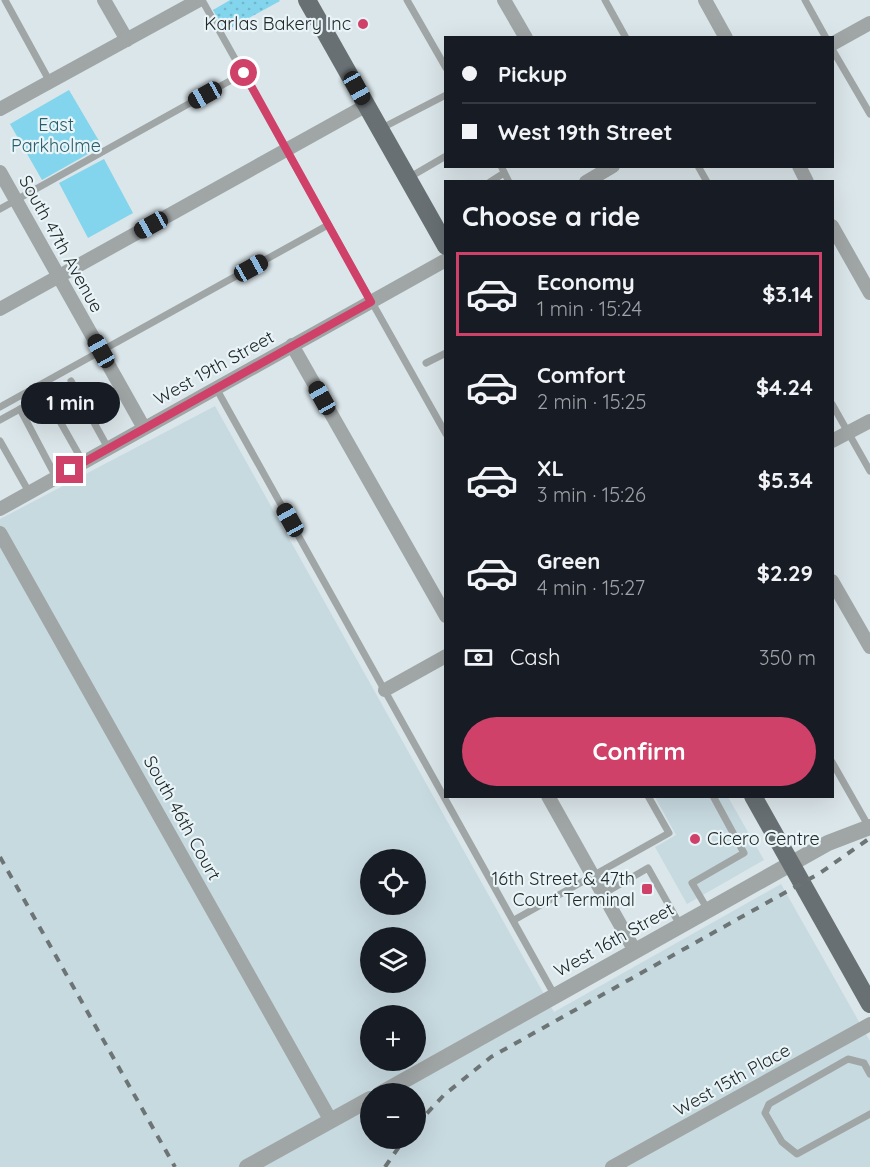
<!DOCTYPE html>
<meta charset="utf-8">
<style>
body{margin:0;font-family:Quicksand,sans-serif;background:#20242c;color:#f1f3f6;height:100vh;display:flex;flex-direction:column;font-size:22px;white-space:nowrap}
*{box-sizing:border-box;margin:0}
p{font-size:20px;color:#9ea1a6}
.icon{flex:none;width:33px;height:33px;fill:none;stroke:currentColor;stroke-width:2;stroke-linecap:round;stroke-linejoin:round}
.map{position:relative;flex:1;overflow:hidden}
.panel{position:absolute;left:444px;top:180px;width:390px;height:618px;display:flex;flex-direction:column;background:#171b24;border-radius:0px;box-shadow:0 6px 24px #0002}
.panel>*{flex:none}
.banner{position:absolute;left:444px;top:36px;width:390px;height:132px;border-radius:0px;box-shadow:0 6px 24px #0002;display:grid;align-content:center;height:132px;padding:0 18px;background:#171b24}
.fabs{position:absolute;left:360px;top:849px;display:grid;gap:12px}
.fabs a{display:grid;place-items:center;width:66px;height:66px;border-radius:50%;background:#171b24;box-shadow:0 6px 24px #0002;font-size:30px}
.end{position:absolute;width:27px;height:27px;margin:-14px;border:8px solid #d0416a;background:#fff;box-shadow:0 0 0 3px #fff}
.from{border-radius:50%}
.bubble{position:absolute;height:42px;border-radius:21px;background:#171b24;box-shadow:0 6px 24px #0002;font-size:20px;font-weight:700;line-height:42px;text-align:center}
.car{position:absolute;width:18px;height:36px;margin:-18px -9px;border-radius:8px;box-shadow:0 0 4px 2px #0007;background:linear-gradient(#222 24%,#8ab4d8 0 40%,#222 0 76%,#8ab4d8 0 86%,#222 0)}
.banner b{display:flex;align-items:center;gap:21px;height:57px;font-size:22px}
.banner b+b{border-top:2px solid #363941}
.banner i{width:15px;height:15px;background:#f1f3f6}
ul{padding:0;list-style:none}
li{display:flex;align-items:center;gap:18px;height:84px;margin:0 12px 9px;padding:0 6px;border:3px solid transparent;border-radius:0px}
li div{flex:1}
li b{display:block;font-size:22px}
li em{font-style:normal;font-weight:700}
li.selected{border-color:#d0416a}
li>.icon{width:54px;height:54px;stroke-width:1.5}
h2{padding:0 18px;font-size:27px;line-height:72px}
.pay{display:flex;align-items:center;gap:15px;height:66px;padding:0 18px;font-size:22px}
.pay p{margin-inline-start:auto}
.cta{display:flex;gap:12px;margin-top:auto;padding:12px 18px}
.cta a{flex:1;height:69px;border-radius:36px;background:#d0416a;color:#fff;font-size:24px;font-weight:700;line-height:69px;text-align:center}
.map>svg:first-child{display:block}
</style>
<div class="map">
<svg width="870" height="1167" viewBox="0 0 870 1167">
<defs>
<pattern id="grass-dots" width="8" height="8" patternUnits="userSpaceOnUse" patternTransform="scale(1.5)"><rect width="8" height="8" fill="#82d5ec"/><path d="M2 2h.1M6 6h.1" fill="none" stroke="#70b7ca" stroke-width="1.8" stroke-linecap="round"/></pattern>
</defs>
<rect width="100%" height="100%" fill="#dbe6ea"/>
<g fill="#c7dae0" fill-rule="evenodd">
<path d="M 215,406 L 554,1012 L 781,884 L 870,1041 L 870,1167 L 0,1167 L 0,519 ZM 370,860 L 416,860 L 416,904 L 370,904 ZM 370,938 L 416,938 L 416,982 L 370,982 ZM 370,1016 L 416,1016 L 416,1060 L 370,1060 ZM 370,1094 L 416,1094 L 416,1138 L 370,1138 Z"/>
<polygon points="655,797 728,797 764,860 687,904 655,847 676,835"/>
</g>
<polygon fill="url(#grass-dots)" points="230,0 279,0 280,1 225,31 213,10"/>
<g fill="#82d5ec">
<polygon points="69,90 102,146 42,180 10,124"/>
<polygon points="104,159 133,213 88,238 59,183"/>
</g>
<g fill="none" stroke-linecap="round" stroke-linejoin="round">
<g stroke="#a0a5a6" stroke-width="7">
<polyline points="5,0 50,82"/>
<polyline points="202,0 446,434"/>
<polyline points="407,0 446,68"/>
<polyline points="605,0 626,38"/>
<polyline points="805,0 826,38"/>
<polyline points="832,49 870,114"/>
<polyline points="382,128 446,95"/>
<polyline points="501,166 509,182"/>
<polyline points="698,166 707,182"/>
<polyline points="410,177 446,156"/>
<polyline points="490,182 504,173"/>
<polyline points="0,209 244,73"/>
<polyline points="426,363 446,353"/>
<polyline points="71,381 108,448"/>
<polyline points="216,388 555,996"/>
<polyline points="832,404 870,471"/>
<polyline points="0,407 328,225"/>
<polyline points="0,420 20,409"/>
<polyline points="0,441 29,492"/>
<polyline points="56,477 20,409 45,395 83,462"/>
<polyline points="832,762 869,827"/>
<polyline points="603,894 648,868 680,925"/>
<polyline points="708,910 692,883 744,853 713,796"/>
<polyline points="514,920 669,833 648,796"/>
<polyline points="870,1074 864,1063 848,1059 769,1104 765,1113 782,1142 797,1154 870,1114"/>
</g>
<g stroke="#a0a5a6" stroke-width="14">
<polyline points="104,0 127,40"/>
<polyline points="504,0 526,38"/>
<polyline points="705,0 726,38"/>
<polyline points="832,44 870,23"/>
<polyline points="0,109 199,0"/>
<polyline points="799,166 807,182"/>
<polyline points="0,172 144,428"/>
<polyline points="586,182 613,166"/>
<polyline points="832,226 870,293"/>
<polyline points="0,309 367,105"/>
<polyline points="292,345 446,616"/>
<polyline points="832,441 870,421"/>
<polyline points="0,509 446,260"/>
<polyline points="0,533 331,1121"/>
<polyline points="832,581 870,647"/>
<polyline points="385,690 446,656"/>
<polyline points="548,796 635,951"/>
<polyline points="612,1167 870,1024"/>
</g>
<g stroke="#a0a5a6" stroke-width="16">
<polyline points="380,1094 828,843 870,827"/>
<polyline points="247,1167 370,1099"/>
</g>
<g stroke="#687073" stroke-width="18">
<polyline points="307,0 446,246"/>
<polyline points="753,796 870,1004"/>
</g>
<g stroke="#6c7476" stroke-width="4" stroke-dasharray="8 8" stroke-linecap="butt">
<polyline points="0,857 175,1167"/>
<polyline points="416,1125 444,1095 491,1057 820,873 870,838"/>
<polyline points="385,1167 405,1138"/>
</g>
</g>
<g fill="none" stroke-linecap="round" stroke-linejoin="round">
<polyline stroke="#d0416a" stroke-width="8" points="70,470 371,302 244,73"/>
</g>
<g fill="#d0416a" stroke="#e8f4f7" stroke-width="2">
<circle cx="363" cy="24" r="6"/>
<circle cx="695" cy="839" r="6"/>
<rect x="641" y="883" width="12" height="12" rx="3"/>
</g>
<g text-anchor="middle" stroke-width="4.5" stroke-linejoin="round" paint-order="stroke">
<g font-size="18" fill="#232829" stroke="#e8f4f7" text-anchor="end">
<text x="351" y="30">Karlas Bakery Inc</text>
<text x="707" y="845" text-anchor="start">Cicero Centre</text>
<text x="635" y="885">16th Street &amp; 47th<tspan x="635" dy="21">Court Terminal</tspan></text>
</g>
<g font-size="18" fill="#2b5e6b" stroke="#e8f4f7">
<text x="56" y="131">East<tspan x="56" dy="21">Parkholme</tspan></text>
</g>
<g font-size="18" fill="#232829" stroke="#e8f4f7">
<text transform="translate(61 244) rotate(61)" y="6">South 47th Avenue</text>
<text transform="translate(214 368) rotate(-29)" y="6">West 19th Street</text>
<text transform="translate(182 818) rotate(61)" y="6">South 46th Court</text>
<text transform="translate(614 940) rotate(-29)" y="6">West 16th Street</text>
<text transform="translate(732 1080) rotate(-29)" y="6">West 15th Place</text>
</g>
</g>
</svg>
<div class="fabs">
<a><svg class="icon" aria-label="locate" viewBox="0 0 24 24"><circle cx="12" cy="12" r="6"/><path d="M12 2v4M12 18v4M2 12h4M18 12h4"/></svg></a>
<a><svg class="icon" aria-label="layers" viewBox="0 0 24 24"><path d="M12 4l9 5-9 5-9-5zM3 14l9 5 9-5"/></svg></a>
<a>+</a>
<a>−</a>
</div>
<i class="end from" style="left:244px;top:73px"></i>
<i class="end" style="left:70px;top:470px"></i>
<div class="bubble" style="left:21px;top:382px;width:99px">1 min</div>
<i class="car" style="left:357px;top:88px;rotate:151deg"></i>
<i class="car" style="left:205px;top:95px;rotate:241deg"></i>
<i class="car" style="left:151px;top:225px;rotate:241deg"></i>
<i class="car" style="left:251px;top:268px;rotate:61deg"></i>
<i class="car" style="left:101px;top:351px;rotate:331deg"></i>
<i class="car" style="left:322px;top:398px;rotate:331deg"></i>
<i class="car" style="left:290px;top:520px;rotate:331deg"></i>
<div class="banner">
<b><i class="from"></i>Pickup</b>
<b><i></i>West 19th Street</b>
</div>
<section class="panel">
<h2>Choose a ride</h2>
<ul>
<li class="selected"><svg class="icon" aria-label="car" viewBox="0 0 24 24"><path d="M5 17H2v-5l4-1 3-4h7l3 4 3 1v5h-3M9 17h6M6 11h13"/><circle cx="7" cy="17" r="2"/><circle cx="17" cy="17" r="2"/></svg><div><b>Economy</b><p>1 min · 15:24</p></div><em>$3.14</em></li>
<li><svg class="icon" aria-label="car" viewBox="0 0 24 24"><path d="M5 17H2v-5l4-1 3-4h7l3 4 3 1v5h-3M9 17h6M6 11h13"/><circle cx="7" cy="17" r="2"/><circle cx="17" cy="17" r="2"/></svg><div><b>Comfort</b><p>2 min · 15:25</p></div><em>$4.24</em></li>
<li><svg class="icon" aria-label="car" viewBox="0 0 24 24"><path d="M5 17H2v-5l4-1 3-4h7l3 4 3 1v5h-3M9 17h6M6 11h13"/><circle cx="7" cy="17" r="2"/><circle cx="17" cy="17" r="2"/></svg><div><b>XL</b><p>3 min · 15:26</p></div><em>$5.34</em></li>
<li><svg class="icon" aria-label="car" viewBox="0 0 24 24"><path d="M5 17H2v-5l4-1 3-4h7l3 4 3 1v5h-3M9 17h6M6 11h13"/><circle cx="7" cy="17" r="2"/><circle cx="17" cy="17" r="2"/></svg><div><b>Green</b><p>4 min · 15:27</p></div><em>$2.29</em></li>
</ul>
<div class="pay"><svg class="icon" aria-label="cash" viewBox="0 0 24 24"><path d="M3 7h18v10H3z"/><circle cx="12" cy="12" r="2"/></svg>Cash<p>350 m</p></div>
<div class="cta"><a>Confirm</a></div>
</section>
</div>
